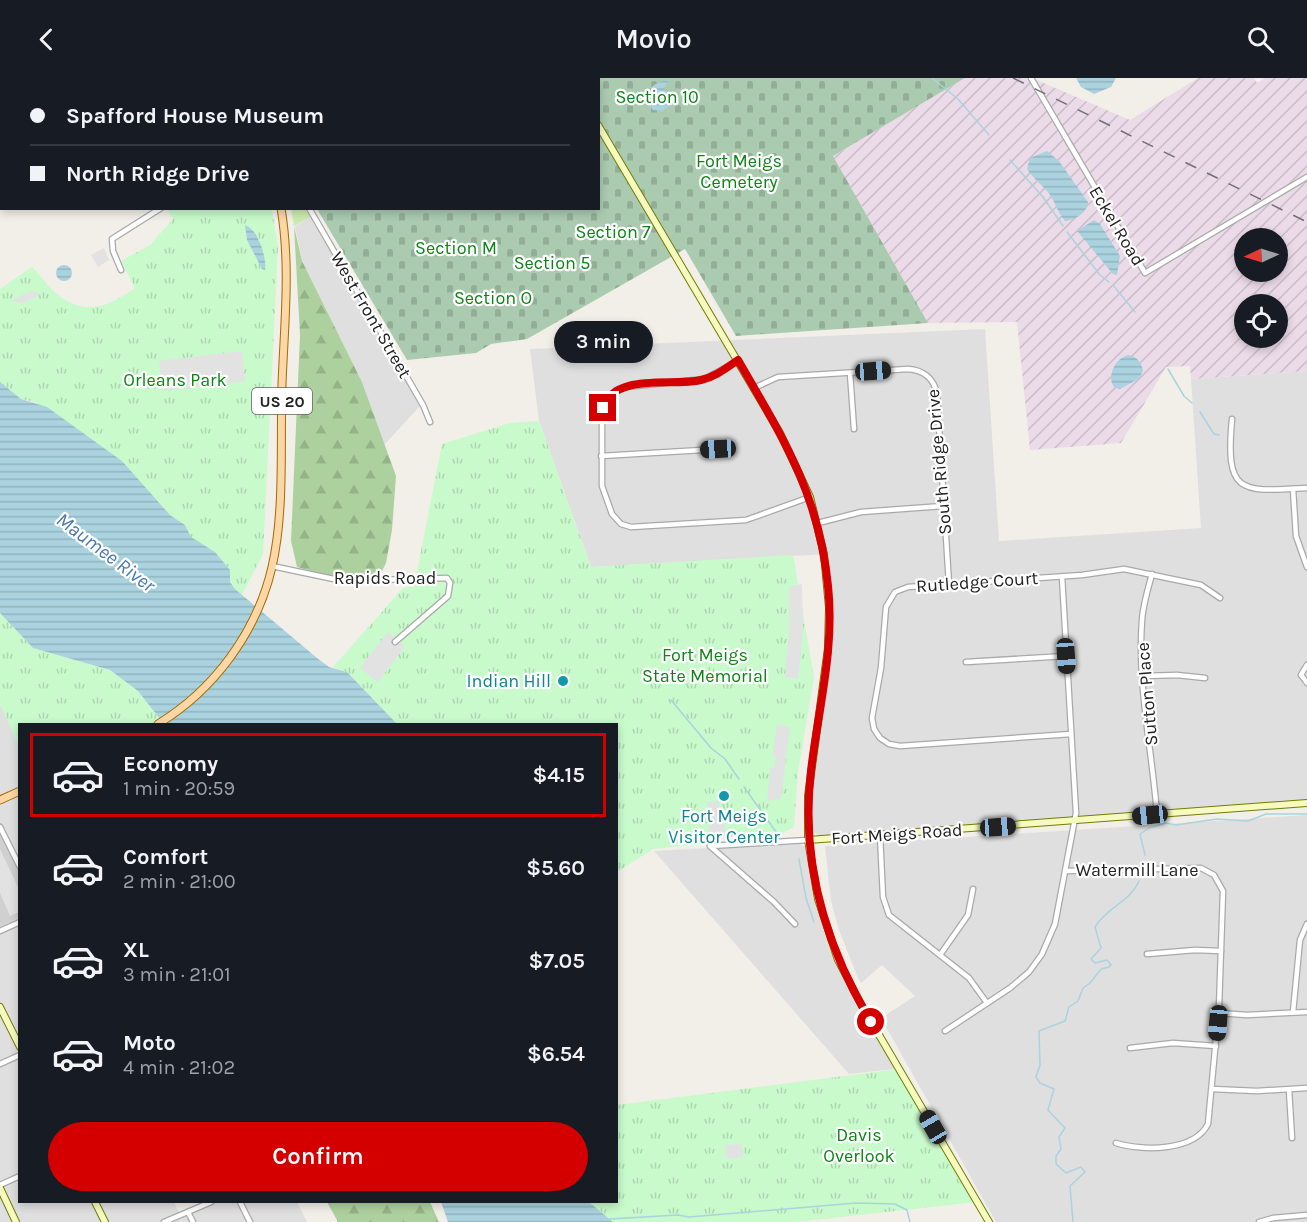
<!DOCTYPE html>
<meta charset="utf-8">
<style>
body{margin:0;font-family:Karla,sans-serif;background:#242831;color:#f1f3f6;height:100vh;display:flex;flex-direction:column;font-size:22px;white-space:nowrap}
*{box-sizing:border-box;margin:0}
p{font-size:20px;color:#9ea1a6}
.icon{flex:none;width:33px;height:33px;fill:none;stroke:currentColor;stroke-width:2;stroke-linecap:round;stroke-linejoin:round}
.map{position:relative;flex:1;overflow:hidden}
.panel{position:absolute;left:18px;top:645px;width:600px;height:480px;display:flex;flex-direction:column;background:#171b24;border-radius:0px;box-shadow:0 3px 9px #0003}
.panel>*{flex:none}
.top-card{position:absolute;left:0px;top:0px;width:600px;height:132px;box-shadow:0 3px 9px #0003;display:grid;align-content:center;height:132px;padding:0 30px;background:#171b24}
.needle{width:39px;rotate:266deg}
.buttons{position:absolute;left:1234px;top:150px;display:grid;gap:12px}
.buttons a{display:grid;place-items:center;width:54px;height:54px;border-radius:50%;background:#171b24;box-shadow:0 3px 9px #0003;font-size:30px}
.end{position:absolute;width:27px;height:27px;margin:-14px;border:8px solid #d40000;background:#fff;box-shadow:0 0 0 3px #fff}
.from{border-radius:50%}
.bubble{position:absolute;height:42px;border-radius:21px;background:#171b24;box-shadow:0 3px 9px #0003;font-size:20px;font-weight:600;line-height:42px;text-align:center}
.car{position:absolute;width:18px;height:36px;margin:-18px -9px;border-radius:8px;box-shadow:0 0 4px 2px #0007;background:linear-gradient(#222 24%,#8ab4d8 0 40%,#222 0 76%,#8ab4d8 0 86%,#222 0)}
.top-card b{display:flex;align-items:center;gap:21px;height:57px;font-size:22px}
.top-card b+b{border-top:2px solid #363941}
.top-card i{width:15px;height:15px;background:#f1f3f6}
ul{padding:10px 0 0;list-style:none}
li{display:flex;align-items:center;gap:18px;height:84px;margin:0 12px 9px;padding:0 18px;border:3px solid transparent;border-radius:0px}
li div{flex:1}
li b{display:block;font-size:22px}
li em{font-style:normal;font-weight:600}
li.current{border-color:#d40000}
li>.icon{width:54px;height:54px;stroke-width:1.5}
.cta{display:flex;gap:12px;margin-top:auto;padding:12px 30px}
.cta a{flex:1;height:69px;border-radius:36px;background:#d40000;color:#fff;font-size:24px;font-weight:600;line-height:69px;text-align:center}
header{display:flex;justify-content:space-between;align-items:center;height:78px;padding:0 30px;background:#171b24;font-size:27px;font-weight:600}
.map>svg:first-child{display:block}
</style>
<header><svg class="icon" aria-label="back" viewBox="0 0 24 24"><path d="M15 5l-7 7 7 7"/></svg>Movio<svg class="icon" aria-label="search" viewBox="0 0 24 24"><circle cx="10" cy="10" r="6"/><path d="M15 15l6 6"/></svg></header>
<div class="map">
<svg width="1307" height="1144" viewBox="0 0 1307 1144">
<defs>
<pattern id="industrial-furrows" width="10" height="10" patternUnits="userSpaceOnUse" patternTransform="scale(1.5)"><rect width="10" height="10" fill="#ebdbe8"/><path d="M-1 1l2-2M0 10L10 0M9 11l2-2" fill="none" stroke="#c9bcc7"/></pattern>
<pattern id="forest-firs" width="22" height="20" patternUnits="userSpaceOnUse" patternTransform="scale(1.5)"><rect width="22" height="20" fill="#add19e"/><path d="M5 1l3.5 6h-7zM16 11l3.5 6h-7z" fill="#95b388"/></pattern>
<pattern id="cemetery-stones" width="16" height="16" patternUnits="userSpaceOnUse" patternTransform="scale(1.5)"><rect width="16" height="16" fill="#aacbaf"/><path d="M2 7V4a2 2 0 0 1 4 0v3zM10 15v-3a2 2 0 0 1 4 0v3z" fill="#92ae96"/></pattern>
<pattern id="park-tufts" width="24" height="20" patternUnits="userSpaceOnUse" patternTransform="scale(1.5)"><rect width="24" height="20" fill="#c8facc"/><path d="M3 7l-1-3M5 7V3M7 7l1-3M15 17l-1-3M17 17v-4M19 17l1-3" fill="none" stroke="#acd6af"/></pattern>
<pattern id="water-rules" width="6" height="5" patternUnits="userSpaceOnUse" patternTransform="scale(1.5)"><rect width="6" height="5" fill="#aad3df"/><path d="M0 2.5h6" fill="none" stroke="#92b5bf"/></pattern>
</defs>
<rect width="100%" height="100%" fill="#f2efe9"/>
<g fill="#e0dfdf">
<polygon points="248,0 354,0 351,2"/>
<polygon points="310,139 421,327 384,367 362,304 302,183 295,148"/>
<polygon points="985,251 999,463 1201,450 1191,301 1307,293 1307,722 819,758 812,752 812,718 832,570 834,530 828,476 591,489 539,343 530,271"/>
<polygon points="0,626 20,668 20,1124 174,1124 179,1135 203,1124 297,1124 307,1144 0,1144"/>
<polygon points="1307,737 1307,1144 996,1144 881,940 915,918 882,887 861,905 858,900 839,852 831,823 825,768"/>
<polygon points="798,765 806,769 813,817 829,870 861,934 895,991 849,996 654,773"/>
</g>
<path fill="url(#industrial-furrows)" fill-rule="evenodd" d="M 965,0 L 1032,0 L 1130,42 L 1198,0 L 1254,0 L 1257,5 L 1265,0 L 1307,0 L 1307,293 L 1191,301 L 1190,288 L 1166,289 L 1121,365 L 1030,372 L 1017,244 L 928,245 L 833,78 ZM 1245,160 L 1278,160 L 1278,194 L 1245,194 ZM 1245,226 L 1278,226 L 1278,260 L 1245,260 Z"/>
<polygon fill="#d0d0d0" points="0,755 19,794 20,839 0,849"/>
<polygon fill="#cdebb0" points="291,131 306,131 310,139 294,148"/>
<g fill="url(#forest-firs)">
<polygon points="50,0 152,0 154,1 50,2"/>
<polygon points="294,148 302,183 362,304 396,398 392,452 386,485 382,493 371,501 333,499 297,489 291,463 300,257"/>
<polygon points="327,1124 430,1124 439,1144 338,1144"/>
</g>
<polygon fill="url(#cemetery-stones)" points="402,0 965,0 833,78 928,245 736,258 685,171 527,261 491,266 476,275 407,282 317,131 598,130 598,2 400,1"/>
<g fill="url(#park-tufts)">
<path d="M 167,131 L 272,131 L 278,170 L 263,476 L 242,517 L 235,511 L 230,504 L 230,492 L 215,474 L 190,459 L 185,447 L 170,437 L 158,423 L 35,324 L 21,321 L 0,304 L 0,211 L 32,189 C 41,197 48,209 58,217 C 87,239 109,228 135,210 L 121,183 L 150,167 L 173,141 Z"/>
<polygon points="539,343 591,489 793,477 814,600 798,694 794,749 777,758 695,759 703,766 653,771 617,794 616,646 397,646 347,594 333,589 404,509 414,509 442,366 510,345"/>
<polygon points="0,535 33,570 110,592 138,613 164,646 20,646 19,668 0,626"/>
<polygon points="899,991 977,1124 796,1144 613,1144 589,1124 616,1124 617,1027"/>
</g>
<g fill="#e2e2e2">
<polygon points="104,170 109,182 98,189 91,177"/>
<polygon points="30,213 42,216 23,225 11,223"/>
<polygon points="242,273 245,303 162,313 159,283"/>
<polygon points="802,506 803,552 798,601 785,599 789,553 789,509"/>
<polygon points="388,554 405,568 378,604 360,590"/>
<polygon points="777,647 790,649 781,721 767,723 770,690 774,690 776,679 772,678"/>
<polygon points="719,723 720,743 724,743 725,756 709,758 707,724"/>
<polygon points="0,771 19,811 19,834 10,838 0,815"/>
<polygon points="742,1066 743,1079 726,1081 725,1067"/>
</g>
<g fill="url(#water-rules)">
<polygon points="0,0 50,0 2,2 0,55"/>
<polygon points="1076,0 1116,0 1111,9 1094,16 1081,9"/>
<polygon points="670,2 664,10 670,22 669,28 662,33 653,32 646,23 647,12 659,4"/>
<path d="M 1047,73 L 1059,83 L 1088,124 C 1088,134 1074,143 1065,143 C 1057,134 1055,122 1047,113 C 1040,105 1033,100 1027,91 L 1030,80 Z"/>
<polygon points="1094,142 1100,146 1120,178 1117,197 1113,196 1077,153"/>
<path d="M 245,147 C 258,151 267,180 265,192 L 262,191 L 247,162 Z"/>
<circle cx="64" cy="195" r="8"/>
<path d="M 1129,277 C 1137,279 1140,283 1143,292 L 1140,300 L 1120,311 L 1114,309 C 1106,298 1116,279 1129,277 Z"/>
<polygon points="0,304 21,321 47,329 122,383 170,437 185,447 191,459 215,474 230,492 230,504 235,511 317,580 329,589 347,594 397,646 164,646 138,613 110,592 33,570 0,535"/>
<polygon points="441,1124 589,1124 613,1144 448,1144"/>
</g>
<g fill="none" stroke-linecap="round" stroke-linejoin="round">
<g stroke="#aad3df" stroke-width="1.5">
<polyline points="932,0 958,21 989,57"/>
<polyline points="1010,82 1043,119 1063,148"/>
<polyline points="1067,154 1100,197 1109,204"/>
<polyline points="1113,207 1135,234"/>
<polyline points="1168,291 1184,318 1192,325"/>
<polyline points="1200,334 1214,356 1219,357"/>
<polyline points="671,622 711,670 725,681 739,701"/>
<polyline points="744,709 779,758"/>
<polyline points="1145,777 1140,756 1149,750 1166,745 1176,747 1217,741 1248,743 1266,736 1307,736"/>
<polyline points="799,781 806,820 814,844"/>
<polyline points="609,1141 678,1137 689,1139 856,1125 895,1126 907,1132 910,1144"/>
<path d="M 1073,1144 L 1070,1108 L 1085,1094 L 1081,1089 L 1066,1095 L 1056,1086 L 1056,1078 L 1061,1071 L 1059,1059 L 1065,1050 L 1048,1032 L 1054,1011 L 1040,1005 L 1036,999 L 1040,987 L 1039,953 L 1065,943 L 1069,929 L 1078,923 L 1083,910 L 1090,905 L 1101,891 L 1109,889 L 1111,887 L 1107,882 L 1095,885 L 1091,881 L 1101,870 L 1095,849 C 1107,829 1130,824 1139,803"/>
</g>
<g stroke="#a9a9a9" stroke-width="7">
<g id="street">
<polyline points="340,0 341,2"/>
<polyline points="1031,0 1145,195 1307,99"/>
<polyline points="309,130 423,327 430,344"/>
<polyline points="121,192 113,173 112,161 161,130"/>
<polyline points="738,283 704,301 626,309 616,312 608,320 602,341 602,408 612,436 621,446 631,449 746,442 810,419"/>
<polyline points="850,295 854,351"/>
<path d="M 754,310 L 778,299 L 908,291 C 924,292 934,301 937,316 L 949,506"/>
<path d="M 1232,341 C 1225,417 1240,414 1307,410"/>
<polyline points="601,378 719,371"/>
<polyline points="1293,411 1296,458 1307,489"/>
<polyline points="818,445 861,434 943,428"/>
<polyline points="272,488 343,503 447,500 450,505 448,518 395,564"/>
<path d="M 1152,496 C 1148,511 1143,527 1142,542 C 1137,606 1152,672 1157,736"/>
<polyline points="966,584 1066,578"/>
<polyline points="1307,587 1301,597 1307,605"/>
<polyline points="1144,598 1177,597 1205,600"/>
<polyline points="1071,656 900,668 889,666 880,660 874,651 872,640 881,590 886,529 895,514 908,509 1082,497 1124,491 1201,507 1220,520"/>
<polyline points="0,749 20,789"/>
<polyline points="880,757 883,819 889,837 969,900 987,925"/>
<path d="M 1066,793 L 1201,790 L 1214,797 L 1223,813 L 1219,929 L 1208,1046 C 1194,1074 1141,1073 1116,1065"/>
<polyline points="795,846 774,824 710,768 808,762"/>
<polyline points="0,853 20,844"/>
<polyline points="1147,876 1195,872 1221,873"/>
<polyline points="940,877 968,837 973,811"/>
<polyline points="1293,934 1300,862 1307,846"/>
<polyline points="1218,935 1247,937 1307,934"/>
<polyline points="945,953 1010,910 1029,894 1042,876 1055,846 1076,735 1062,499"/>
<polyline points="1130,970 1173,965 1216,968"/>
<polyline points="0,986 20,977"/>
<polyline points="1212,1011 1257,1013 1307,1010"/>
<polyline points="1289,1012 1292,1060"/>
<polyline points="0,1107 20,1098"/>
<polyline points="240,1124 250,1144"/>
<polyline points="188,1134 193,1144"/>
<polyline points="164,1144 211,1124"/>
<polyline points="1259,1144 1273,1140 1307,1137"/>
</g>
</g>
<g stroke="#707d05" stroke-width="8">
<g id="secondary">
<polyline points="571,0 572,2"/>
<polyline points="598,47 780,355 810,419 824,476 829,530 828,570 808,718 808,762 818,821 838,882 862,928 989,1144"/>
<polyline points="808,762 1307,725"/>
<polyline points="0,929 20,969"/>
<polyline points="0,1110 16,1144"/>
<polyline points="95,1124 105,1144"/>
</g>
</g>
<g stroke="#a06b00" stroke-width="9">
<g id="primary">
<polyline points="231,0 232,2"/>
<polyline points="379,2 382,0"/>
<path d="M 158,646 C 214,612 257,554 272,489 C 285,433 280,365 282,307 C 284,249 291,189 281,130"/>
<polyline points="0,722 20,713"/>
</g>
</g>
<use href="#street" stroke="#fff" stroke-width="4.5"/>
<use href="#secondary" stroke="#f7fabf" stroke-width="6"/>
<use href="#primary" stroke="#fcd6a4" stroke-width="7"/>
<polyline stroke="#707070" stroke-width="1.5" stroke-dasharray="12 12" stroke-linecap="butt" points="1013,0 1307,144"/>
</g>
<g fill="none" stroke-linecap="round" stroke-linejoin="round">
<path stroke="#d40000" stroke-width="8" d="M 603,330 C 615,294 672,309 701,302 C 715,299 726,290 738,282 C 783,360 819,416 828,508 C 835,570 818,632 811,693 C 800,784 825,867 871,944"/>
</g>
<g fill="#0f9aa8" stroke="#fff" stroke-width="2">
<circle cx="563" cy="603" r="6"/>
<circle cx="724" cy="718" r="6"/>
</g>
<g text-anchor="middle" stroke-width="4.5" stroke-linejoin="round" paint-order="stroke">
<rect fill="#fff" stroke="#646464" stroke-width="1.5" x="252" y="310" width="60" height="26" rx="4.5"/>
<g font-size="16" font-weight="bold" fill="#222">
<text x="282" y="329">US 20</text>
</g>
<g font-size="18" fill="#0c8416" stroke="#fff">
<text x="657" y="25">Section 10</text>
<text x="739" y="89">Fort Meigs<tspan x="739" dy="21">Cemetery</tspan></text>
<text x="613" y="160">Section 7</text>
<text x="456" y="176">Section M</text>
<text x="552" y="191">Section 5</text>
<text x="493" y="226">Section O</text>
<text x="175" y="308">Orleans Park</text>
<text x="705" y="583">Fort Meigs<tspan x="705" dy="21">State Memorial</tspan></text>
<text x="859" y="1063">Davis<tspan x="859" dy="21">Overlook</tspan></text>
</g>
<g font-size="18" fill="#222" stroke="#fff">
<text transform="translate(1117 148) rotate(59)" y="6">Eckel Road</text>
<text transform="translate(371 237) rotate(60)" y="6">West Front Street</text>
<text transform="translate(939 384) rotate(-95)" y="6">South Ridge Drive</text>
<text x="385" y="506">Rapids Road</text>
<text transform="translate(977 504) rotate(-4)" y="6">Rutledge Court</text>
<text transform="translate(1147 616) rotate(-95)" y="6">Sutton Place</text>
<text transform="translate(897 756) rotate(-4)" y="6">Fort Meigs Road</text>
<text x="1137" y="798">Watermill Lane</text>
</g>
<g font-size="18" fill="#0d838f" stroke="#fff" text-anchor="end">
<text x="551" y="609">Indian Hill</text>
<text x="724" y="744" text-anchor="middle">Fort Meigs<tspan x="724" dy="21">Visitor Center</tspan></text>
</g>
<g font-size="20" font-style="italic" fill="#4a7aab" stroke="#fff">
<text transform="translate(106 474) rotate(37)" y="7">Maumee River</text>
</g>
</g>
</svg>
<div class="buttons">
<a><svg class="needle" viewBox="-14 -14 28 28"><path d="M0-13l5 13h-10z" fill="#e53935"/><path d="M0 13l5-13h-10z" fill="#9ea1a6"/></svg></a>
<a><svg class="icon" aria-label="locate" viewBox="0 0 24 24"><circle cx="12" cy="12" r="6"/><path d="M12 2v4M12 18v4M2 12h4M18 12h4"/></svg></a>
</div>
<i class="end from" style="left:871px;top:944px"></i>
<i class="end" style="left:603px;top:330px"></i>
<div class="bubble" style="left:554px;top:243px;width:99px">3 min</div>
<i class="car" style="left:873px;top:293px;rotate:86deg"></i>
<i class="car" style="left:718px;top:371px;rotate:267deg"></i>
<i class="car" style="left:1066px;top:578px;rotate:176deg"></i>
<i class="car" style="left:1150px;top:737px;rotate:264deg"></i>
<i class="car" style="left:998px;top:749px;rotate:86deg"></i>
<i class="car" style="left:1218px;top:945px;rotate:185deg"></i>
<i class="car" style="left:933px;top:1049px;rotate:330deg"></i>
<div class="top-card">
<b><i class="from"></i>Spafford House Museum</b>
<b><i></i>North Ridge Drive</b>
</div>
<section class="panel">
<ul>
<li class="current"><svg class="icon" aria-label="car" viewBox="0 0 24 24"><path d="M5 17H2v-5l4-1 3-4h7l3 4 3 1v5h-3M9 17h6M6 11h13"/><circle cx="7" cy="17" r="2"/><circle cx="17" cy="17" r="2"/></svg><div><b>Economy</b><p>1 min · 20:59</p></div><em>$4.15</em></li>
<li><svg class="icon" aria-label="car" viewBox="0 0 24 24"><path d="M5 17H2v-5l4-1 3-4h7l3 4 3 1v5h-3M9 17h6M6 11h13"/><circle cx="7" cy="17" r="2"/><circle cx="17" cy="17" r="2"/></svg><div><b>Comfort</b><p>2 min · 21:00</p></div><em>$5.60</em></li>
<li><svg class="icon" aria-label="car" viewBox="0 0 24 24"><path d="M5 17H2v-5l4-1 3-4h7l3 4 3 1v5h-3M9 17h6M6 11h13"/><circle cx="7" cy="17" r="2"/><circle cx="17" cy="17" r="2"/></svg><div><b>XL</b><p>3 min · 21:01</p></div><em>$7.05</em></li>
<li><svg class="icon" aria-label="car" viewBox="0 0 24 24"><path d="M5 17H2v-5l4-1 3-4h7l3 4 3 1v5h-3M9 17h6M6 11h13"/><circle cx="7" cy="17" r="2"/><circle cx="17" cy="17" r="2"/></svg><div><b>Moto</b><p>4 min · 21:02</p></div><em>$6.54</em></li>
</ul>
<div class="cta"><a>Confirm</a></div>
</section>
</div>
